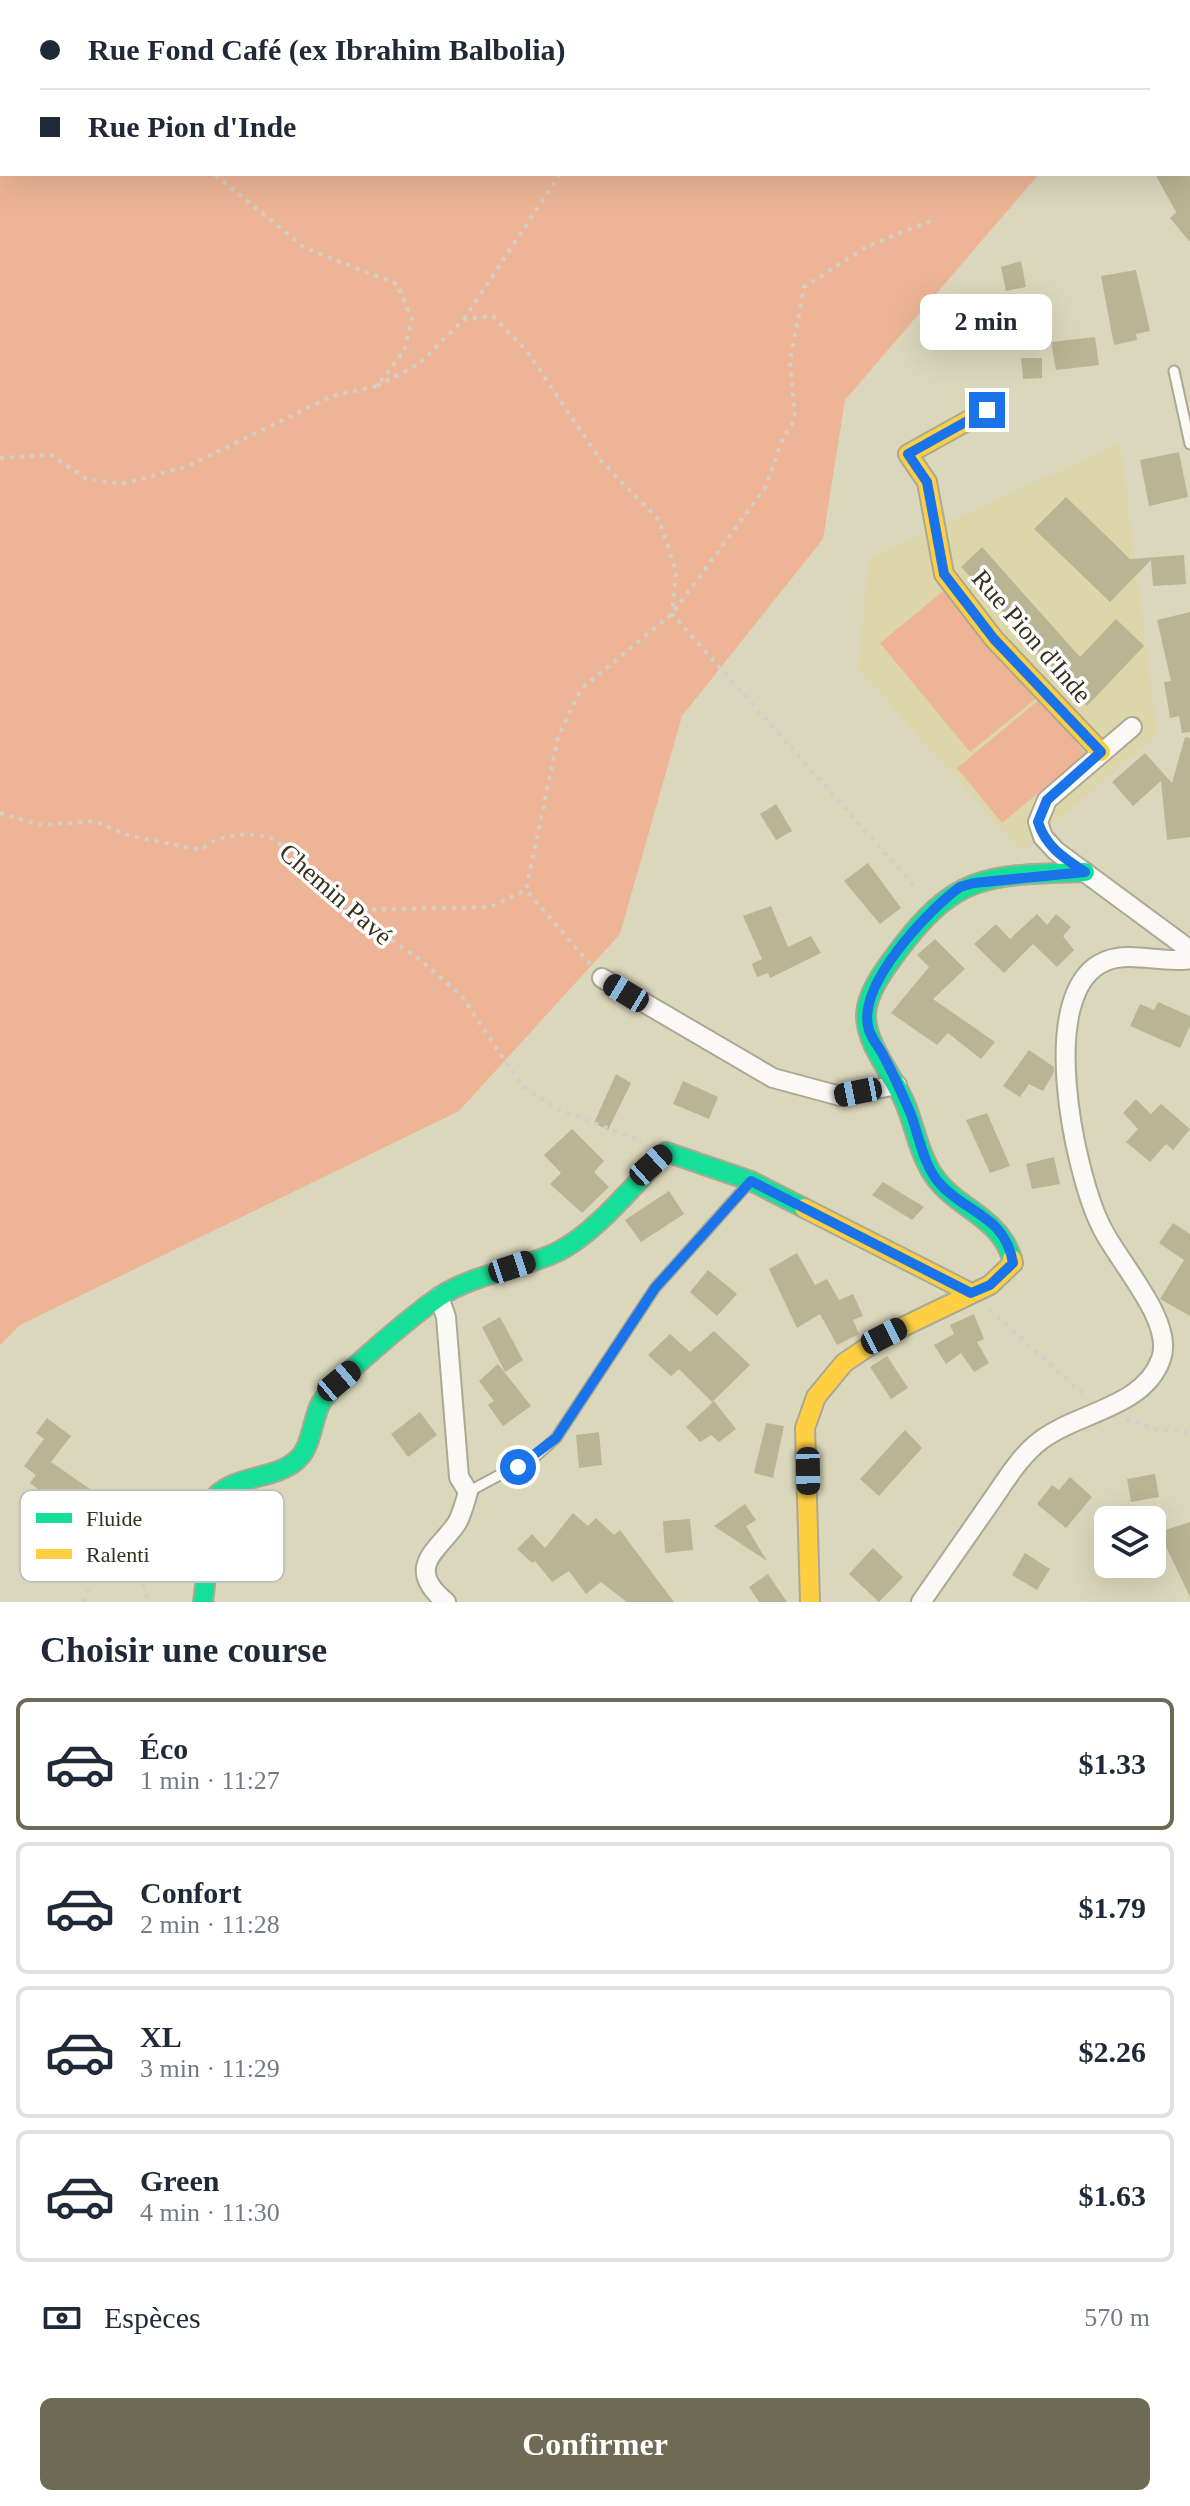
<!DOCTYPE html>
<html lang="fr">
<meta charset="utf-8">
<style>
body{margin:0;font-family:Georgia,serif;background:#f6f6f7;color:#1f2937;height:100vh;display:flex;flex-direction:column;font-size:30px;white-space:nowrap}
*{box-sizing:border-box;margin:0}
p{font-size:26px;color:#747a83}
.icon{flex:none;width:44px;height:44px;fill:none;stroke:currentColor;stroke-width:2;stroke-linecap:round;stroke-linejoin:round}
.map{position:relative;height:1602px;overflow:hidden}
.sheet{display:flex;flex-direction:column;background:#fff;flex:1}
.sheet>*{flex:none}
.banner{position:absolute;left:0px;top:0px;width:1190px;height:176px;box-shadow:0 8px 32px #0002;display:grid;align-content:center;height:176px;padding:0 40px;background:#fff}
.buttons{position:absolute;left:1094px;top:1506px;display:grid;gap:16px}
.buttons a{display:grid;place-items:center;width:72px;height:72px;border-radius:12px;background:#fff;box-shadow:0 8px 32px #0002;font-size:40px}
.end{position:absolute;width:36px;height:36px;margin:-18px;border:10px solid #1a73e8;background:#fff;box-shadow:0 0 0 4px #fff}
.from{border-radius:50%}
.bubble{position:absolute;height:56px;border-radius:12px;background:#fff;box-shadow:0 8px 32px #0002;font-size:26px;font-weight:700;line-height:56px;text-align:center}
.car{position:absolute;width:24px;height:48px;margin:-24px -12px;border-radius:10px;box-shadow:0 0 6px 2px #0007;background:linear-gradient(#222 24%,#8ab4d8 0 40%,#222 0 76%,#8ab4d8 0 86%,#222 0)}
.banner b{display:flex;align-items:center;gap:28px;height:76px;font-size:30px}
.banner b+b{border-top:2px solid #e0e1e3}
.banner i{width:20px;height:20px;background:#1f2937}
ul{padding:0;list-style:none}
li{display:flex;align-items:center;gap:24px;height:132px;margin:0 16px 12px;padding:0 24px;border:4px solid #e0e1e3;border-radius:12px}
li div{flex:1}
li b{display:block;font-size:30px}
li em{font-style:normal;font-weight:700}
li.active{border-color:#6e6b55}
li>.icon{width:72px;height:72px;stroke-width:1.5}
h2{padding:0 40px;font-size:36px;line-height:96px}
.pay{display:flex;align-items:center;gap:20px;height:88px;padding:0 40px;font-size:30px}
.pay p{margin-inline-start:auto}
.button{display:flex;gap:16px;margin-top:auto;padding:16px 40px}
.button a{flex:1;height:92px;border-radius:12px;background:#6e6b55;color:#fff;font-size:32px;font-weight:700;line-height:92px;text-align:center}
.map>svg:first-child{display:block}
</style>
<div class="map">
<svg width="1190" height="1602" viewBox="0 0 1190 1602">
<rect width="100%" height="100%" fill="#dbd7bc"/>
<polygon fill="#ddd6ab" points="1120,443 1157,734 1022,851 858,669 869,558"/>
<g fill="#edb596">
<polygon points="0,0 1154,2 2,2 2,174 1039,174 845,400 823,539 682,716 620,934 459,1111 20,1325 0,1345"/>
<polygon points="948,587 1038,697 970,752 880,643"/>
<polygon points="1040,699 1086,754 1002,823 957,768"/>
</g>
<g fill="#b9b493">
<polygon points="1155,174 1190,174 1190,242 1170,218 1176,212"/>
<polygon points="1021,261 1026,287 1006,291 1001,267"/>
<polygon points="1136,270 1150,331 1136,334 1137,340 1114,345 1101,276"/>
<polygon points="1095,337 1099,365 1056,370 1051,342"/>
<polygon points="1021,358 1042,358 1042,378 1023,379"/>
<polygon points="1179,452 1188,497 1149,506 1140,460"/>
<polygon points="1066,497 1130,559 1184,555 1186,584 1153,586 1151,560 1110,602 1034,529"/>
<polygon points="982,547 1080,657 1116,619 1144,646 1087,706 1017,635 1022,631 961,567"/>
<polygon points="1190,612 1190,732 1182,733 1179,716 1170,718 1164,682 1171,681 1157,620"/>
<polygon points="1185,737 1190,738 1190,837 1167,840 1161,781 1133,806 1112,782 1145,753 1172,783"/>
<polygon points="776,804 792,831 776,840 760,814"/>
<polygon points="868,863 901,908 880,924 844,881"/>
<polygon points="771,906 788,947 811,936 821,953 770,978 768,973 757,977 752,964 762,959 743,916"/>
<polygon points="1037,914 1047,925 1056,914 1071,927 1063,936 1074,950 1057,967 1033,944 1004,973 974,944 996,924 1010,939"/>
<polygon points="935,939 965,969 933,999 995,1042 981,1059 948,1033 937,1045 891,1013 929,967 917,955"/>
<polygon points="1158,1002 1190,1016 1190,1026 1180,1048 1130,1026 1140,1004 1154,1010"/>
<polygon points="1029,1050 1054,1067 1054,1072 1043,1091 1029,1084 1020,1097 1003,1086"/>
<polygon points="616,1074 631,1083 608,1130 594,1123"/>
<polygon points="683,1081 718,1097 709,1119 673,1104"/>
<polygon points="1136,1099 1151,1114 1161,1104 1190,1129 1173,1150 1166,1144 1150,1162 1126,1142 1138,1129 1123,1113"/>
<polygon points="987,1113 1010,1166 990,1173 966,1120"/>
<polygon points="572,1129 604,1161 594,1172 609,1187 582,1213 550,1184 561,1173 544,1155"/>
<polygon points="1054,1157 1060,1184 1032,1189 1026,1164"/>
<polygon points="883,1182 924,1207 912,1220 872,1195"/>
<polygon points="669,1191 684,1214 641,1242 625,1220"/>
<polygon points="1173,1223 1190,1234 1190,1316 1160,1299 1184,1260 1159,1243"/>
<polygon points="797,1253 815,1285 827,1279 839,1300 853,1294 863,1316 853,1320 859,1334 837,1345 820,1314 797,1328 769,1269"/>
<polygon points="708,1270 737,1294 717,1316 690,1292"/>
<polygon points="974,1314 984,1339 977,1342 989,1363 974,1372 961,1353 946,1364 934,1345 954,1334 950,1325"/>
<polygon points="500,1317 523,1360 505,1372 482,1327"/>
<polygon points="714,1331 750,1365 712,1402 679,1369 671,1376 648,1355 670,1334 690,1352"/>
<polygon points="887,1356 908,1388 891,1399 870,1367"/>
<polygon points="498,1364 531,1406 503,1426 488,1405 494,1401 479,1381"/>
<polygon points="714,1401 736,1429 719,1442 711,1435 700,1442 686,1427"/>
<polygon points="420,1412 437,1435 408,1457 391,1434"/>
<polygon points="47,1418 71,1436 51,1462 97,1494 63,1537 30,1511 43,1493 30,1483 36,1475 24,1466 44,1439 36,1433"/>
<polygon points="766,1423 784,1426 773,1478 754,1473"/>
<polygon points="905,1430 922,1448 879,1496 860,1479"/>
<polygon points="599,1432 602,1465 579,1468 576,1435"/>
<polygon points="1155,1474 1159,1497 1131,1502 1127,1479"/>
<polygon points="1070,1477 1092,1497 1066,1528 1037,1504 1052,1485 1059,1490"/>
<polygon points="745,1504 756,1520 746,1526 767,1561 714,1526"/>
<polygon points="573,1513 588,1526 596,1518 614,1535 620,1530 674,1602 627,1602 601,1582 586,1594 569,1571 552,1582 535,1561 532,1563 517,1549 532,1534 545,1548"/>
<polygon points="690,1519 693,1550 665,1553 663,1521"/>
<polygon points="1190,1522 1190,1597 1159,1532"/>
<polygon points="873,1548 903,1577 879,1602 849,1574"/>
<polygon points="1025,1553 1050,1569 1037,1590 1012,1575"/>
<polygon points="768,1574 787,1602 759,1602 749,1587"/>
</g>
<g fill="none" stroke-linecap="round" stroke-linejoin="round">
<g stroke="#aba893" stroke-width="13">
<g id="lane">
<polyline points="1174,371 1190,444"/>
<polyline points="468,1492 537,1455 556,1438 655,1288 749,1183"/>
</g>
</g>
<g stroke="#aba893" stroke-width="22">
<g id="street">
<polyline points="1132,727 1047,800 1038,822 1043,837 1056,851 1190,950"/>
<polyline points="602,978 773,1078 840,1096 897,1085"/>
<path d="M 439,1297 L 446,1317 L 459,1477 L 468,1492 C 465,1502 462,1514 457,1523 C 439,1550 403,1567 446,1602"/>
<path d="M 921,1602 C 944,1569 967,1536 990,1503 C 1004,1483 1017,1461 1035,1445 C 1072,1412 1143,1410 1161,1359 C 1175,1321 1117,1261 1101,1226 C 1075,1174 1034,989 1106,961 C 1131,951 1164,964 1190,959"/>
</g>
</g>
<g stroke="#aba893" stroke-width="22">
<g id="fast">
<path d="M 1012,1259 C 1000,1217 957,1209 934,1176 C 919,1154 915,1127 905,1103 C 894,1076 865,1044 866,1014 C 867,993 884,970 896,954 C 956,872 989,875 1085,872"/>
<path d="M 203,1602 L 216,1496 C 238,1474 276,1480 298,1459 C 312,1446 312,1419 321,1403 C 333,1381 416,1313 439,1297 C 474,1274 516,1270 553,1254 C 594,1236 634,1184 666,1152 L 751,1181 L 804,1208"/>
</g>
</g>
<g stroke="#aba893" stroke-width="22">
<g id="slow">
<polyline points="987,410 908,454 927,482 944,574 994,639 1101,752"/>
<polyline points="804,1208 971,1293"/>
<polyline points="810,1602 805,1428 816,1397 844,1363 884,1336 990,1285 1013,1263 1012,1259"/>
</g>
</g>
<g stroke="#d1cfc7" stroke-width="4" stroke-dasharray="4 6" stroke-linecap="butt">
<polyline points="96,2 96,0"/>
<polyline points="646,2 647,0"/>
<polyline points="464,319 560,174"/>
<polyline points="377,386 419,364 464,319 493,316 527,351 601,461 659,520 676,571 672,614 918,890"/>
<polyline points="0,458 51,455 87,479 122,484 188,466 332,396 377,386 404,351 412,319 397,284 305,248 214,174"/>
<polyline points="0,813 40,825 94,821 131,836 200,850 217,839 245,834 269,837 290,850 357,916 419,959 461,995 522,1086 558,1109 642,1142"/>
<polyline points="352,910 490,907 526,890"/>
<polyline points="590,964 526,890 558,737 581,689 672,614 765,488 782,440 795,419 790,361 804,287 868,246 930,221"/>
<polyline points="990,1310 1085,1396"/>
<polyline points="1126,1419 1154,1429 1190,1433"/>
<polyline points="83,1602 106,1556 117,1548 138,1571 149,1602"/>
</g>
<use href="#lane" stroke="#faf9f5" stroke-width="9"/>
<use href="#street" stroke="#faf9f5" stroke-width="18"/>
<use href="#fast" stroke="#16e098" stroke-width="18"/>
<use href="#slow" stroke="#ffcf43" stroke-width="18"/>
</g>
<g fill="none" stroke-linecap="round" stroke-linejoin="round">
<path stroke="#1a73e8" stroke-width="10" d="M 518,1467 L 556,1438 L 655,1288 L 751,1181 L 971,1293 L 990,1285 L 1013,1263 C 1005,1216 968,1214 941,1185 C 923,1166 919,1135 910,1112 C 902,1094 894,1075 884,1057 C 880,1048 872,1040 869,1030 C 855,987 927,911 960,887 L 974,883 L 1085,872 C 1064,858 1046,847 1038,822 L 1047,800 L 1101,752 L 994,639 L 944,574 L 927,482 L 908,454 L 987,410"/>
</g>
<g text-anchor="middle" stroke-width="7" stroke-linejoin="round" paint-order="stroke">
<g font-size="26" fill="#34311d" stroke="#fff">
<text transform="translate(1032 636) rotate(49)" y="9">Rue Pion d'Inde</text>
<text transform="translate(336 894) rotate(41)" y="9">Chemin Pavé</text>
</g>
</g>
<rect x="20" y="1490" width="264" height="92" rx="12" fill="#fff" stroke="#c2c1bb" stroke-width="2"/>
<rect x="36" y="1513" width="36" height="10" fill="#16e098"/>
<rect x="36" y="1549" width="36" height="10" fill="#ffcf43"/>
<g font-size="22" fill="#34311d">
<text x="86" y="1526">Fluide</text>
<text x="86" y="1562">Ralenti</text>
</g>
</svg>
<div class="buttons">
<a><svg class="icon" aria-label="layers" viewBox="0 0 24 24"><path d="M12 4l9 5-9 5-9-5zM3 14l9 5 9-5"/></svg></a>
</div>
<i class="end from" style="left:518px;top:1467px"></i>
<i class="end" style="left:987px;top:410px"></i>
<div class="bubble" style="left:920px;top:294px;width:132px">2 min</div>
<i class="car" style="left:626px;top:993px;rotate:301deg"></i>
<i class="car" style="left:858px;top:1092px;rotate:259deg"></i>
<i class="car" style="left:651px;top:1165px;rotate:48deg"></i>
<i class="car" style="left:512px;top:1267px;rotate:72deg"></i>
<i class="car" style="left:884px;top:1336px;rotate:63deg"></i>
<i class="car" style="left:339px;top:1381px;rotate:50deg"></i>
<i class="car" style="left:808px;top:1471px;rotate:179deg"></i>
<div class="banner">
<b><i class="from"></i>Rue Fond Café (ex Ibrahim Balbolia)</b>
<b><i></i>Rue Pion d'Inde</b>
</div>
</div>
<section class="sheet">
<h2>Choisir une course</h2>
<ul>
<li class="active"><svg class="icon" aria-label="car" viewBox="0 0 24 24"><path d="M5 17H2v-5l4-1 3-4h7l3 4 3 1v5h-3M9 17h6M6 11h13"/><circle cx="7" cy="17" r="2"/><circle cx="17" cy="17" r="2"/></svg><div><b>Éco</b><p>1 min · 11:27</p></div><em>$1.33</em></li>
<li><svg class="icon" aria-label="car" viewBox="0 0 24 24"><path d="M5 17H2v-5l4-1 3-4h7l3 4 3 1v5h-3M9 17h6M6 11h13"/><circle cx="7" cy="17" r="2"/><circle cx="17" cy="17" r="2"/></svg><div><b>Confort</b><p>2 min · 11:28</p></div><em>$1.79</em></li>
<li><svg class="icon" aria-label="car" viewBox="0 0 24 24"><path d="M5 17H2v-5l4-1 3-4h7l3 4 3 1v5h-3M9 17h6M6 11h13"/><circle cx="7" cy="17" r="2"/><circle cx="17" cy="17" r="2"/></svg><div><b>XL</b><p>3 min · 11:29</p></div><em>$2.26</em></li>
<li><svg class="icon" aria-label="car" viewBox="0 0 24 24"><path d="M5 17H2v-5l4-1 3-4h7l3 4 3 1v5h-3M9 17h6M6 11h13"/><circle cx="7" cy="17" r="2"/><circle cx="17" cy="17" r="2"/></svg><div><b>Green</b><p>4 min · 11:30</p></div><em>$1.63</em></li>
</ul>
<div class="pay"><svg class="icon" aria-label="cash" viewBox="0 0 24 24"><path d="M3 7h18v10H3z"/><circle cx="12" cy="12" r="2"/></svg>Espèces<p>570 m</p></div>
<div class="button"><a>Confirmer</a></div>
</section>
